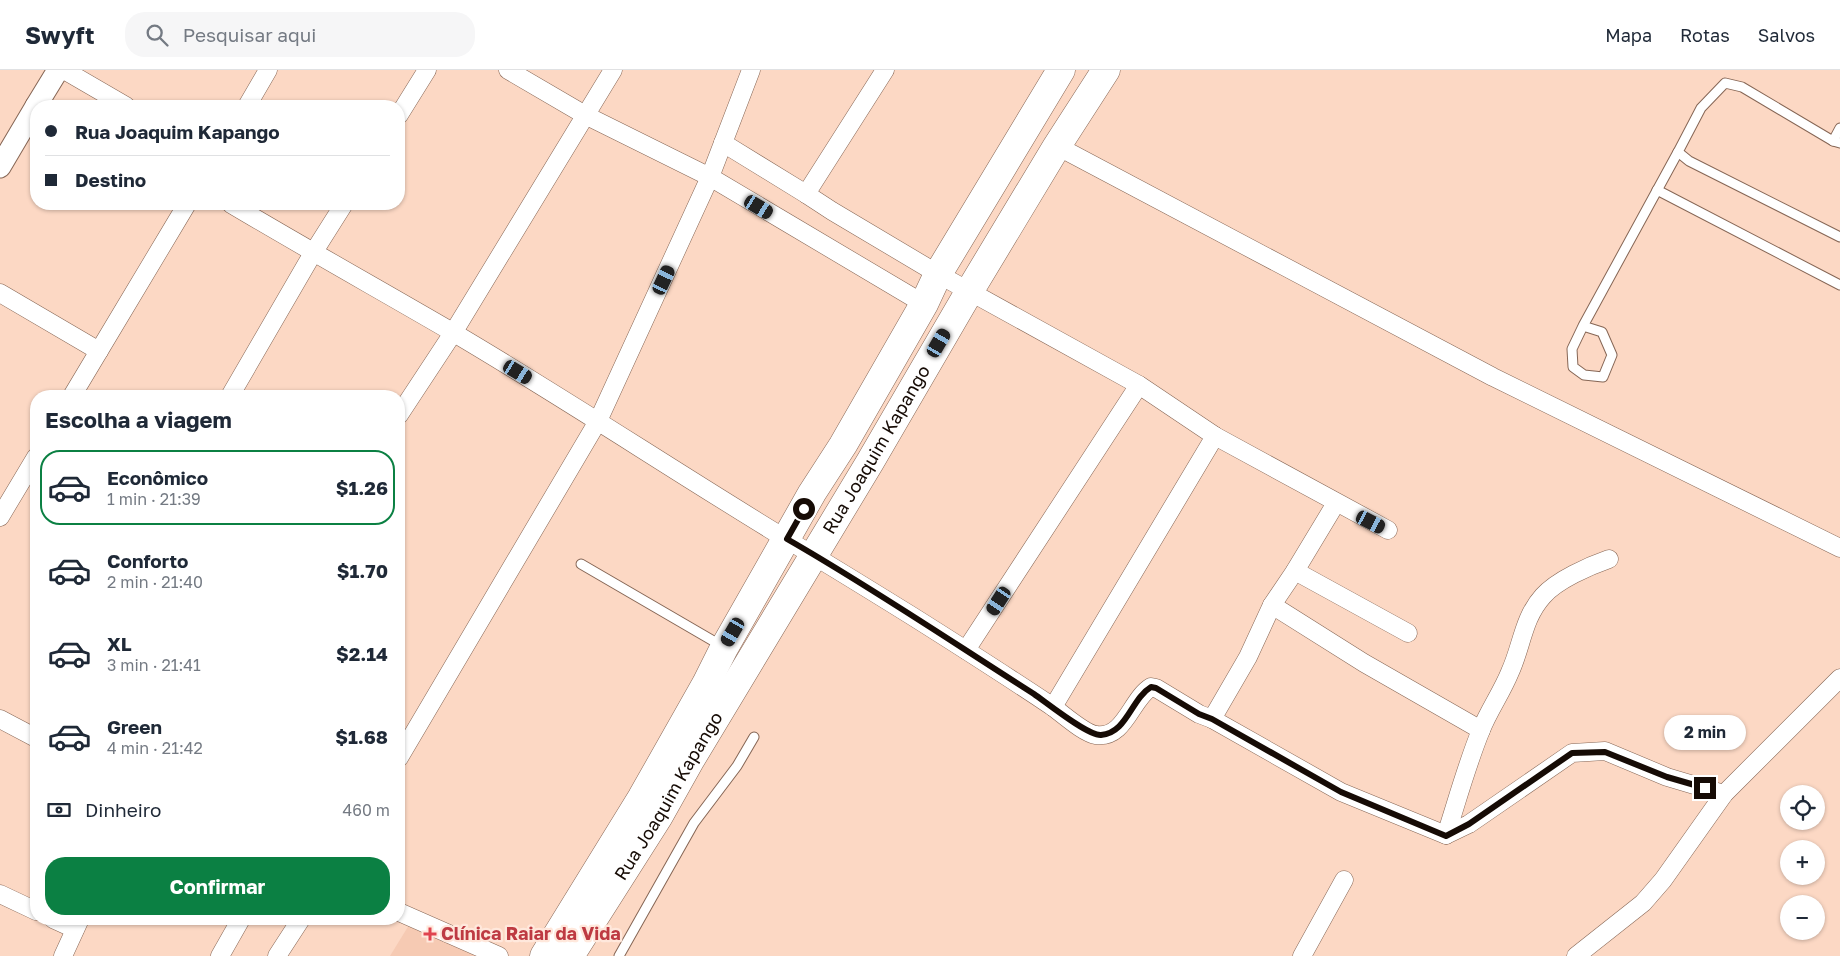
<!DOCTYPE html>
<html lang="pt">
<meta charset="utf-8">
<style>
body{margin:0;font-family:"Golos Text",sans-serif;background:#f6f6f7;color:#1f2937;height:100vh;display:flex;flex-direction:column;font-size:19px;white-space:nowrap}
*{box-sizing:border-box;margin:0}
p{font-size:16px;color:#747a83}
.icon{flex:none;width:28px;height:28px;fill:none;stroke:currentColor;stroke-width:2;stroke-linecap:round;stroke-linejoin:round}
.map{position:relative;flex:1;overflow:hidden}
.drawer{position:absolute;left:30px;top:320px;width:375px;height:535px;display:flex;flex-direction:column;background:#fff;border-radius:20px;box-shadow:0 1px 4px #0004}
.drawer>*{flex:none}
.top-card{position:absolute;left:30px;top:30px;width:375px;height:110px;border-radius:20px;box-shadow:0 1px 4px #0004;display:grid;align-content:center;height:110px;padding:0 15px;background:#fff}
.fabs{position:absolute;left:1780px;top:715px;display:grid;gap:10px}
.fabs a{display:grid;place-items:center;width:45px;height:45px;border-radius:50%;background:#fff;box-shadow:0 1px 4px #0004;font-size:25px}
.end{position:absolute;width:22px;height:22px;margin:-11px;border:6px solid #160b05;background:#fff;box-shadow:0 0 0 2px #fff}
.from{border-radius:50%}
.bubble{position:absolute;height:35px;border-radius:18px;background:#fff;box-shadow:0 1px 4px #0004;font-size:16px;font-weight:700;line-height:35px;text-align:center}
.car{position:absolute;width:15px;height:30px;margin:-15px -8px;border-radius:6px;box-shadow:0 0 4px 1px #0007;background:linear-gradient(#222 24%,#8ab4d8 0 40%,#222 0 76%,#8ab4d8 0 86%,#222 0)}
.top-card b{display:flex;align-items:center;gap:18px;height:48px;font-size:19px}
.top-card b+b{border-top:1px solid #e0e1e3}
.top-card i{width:12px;height:12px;background:#1f2937}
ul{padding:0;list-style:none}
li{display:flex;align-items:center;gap:15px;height:75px;margin:0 10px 8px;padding:0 5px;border:2px solid transparent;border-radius:20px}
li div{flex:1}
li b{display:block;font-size:19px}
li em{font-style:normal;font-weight:700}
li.on{border-color:#0b8043}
li>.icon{width:45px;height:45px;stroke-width:1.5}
h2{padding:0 15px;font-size:22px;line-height:60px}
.pay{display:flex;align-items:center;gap:12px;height:55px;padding:0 15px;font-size:19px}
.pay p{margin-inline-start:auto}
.cta{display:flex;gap:10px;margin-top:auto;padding:10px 15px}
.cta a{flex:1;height:58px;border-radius:20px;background:#0b8043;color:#fff;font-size:20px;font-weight:700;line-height:58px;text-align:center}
header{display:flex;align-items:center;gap:30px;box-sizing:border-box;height:70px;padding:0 25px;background:#fff;border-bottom:1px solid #e0e1e3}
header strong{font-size:24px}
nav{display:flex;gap:28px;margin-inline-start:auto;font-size:18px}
.search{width:350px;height:45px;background:#f6f6f7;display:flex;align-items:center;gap:12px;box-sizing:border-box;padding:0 18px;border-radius:20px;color:#747a83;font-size:19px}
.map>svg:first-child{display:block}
</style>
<header>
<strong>Swyft</strong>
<div class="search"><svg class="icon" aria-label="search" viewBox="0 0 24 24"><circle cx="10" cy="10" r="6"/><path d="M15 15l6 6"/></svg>Pesquisar aqui</div>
<nav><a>Mapa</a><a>Rotas</a><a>Salvos</a></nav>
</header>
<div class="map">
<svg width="1840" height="886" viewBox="0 0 1840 886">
<rect width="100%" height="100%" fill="#fcd8c4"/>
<polygon fill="#f6cab3" points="417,842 498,886 390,886"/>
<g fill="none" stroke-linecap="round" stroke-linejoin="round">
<g stroke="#866655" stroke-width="11">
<g id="service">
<polyline points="1833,71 1840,58"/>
<polyline points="1840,73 1833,71 1742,17 1725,13 1701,38 1678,82 1689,91 1840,167"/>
<polyline points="1657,120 1840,215"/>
<polyline points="1583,256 1602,262 1612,285 1603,307 1584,305 1573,297 1572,279 1583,256 1678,82"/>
<polyline points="581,494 722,576"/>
<polyline points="619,886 694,753 737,696 754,667"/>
</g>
</g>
<g stroke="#866655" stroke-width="19">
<g id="minor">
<polyline points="64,0 126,36"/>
<polyline points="508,0 585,45 710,107 924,234"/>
<polyline points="885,0 806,124 832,141 938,204 1139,315 1215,366 1388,460"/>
<polyline points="247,36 268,0"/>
<polyline points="399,45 427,0"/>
<polyline points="723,73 806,124"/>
<polyline points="1057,76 1493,307 1840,478"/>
<path d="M 231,134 C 305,178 380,220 454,263 C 566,329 674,401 786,469 C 828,494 870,520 912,546 C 958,575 1005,605 1050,635 C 1062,643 1083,663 1096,665 C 1125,669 1131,629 1151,617 L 1156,618 L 1199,644 L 1212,649 L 1248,587 L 1272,535 L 1295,501 L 1336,433"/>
<polyline points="0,223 99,281"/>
<polyline points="72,326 187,134"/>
<polyline points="230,326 313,183 344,134"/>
<polyline points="399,345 453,263 613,0"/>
<polyline points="0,447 36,387"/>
<polyline points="1295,501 1408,563"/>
<polyline points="1272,535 1364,593 1481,660"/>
<polyline points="966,580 1139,315"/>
<polyline points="1053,637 1215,366"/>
<polyline points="0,649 36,668"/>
<polyline points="1212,649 1341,722 1446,765 1469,754 1572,683 1605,681 1667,707 1724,724"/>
<polyline points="399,688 598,351 710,107 751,0"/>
<path d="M 1446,765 C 1457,731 1467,694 1481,660 C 1489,640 1502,622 1510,602 C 1522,576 1523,548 1543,526 C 1557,510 1589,496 1609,489"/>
<polyline points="0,824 36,841"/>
<polyline points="399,842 499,886"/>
<polyline points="53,849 75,859"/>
<polyline points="63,886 80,849"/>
<polyline points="220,886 241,849"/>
<polyline points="277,886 301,849"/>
<polyline points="1302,886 1344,810"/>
<polyline points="1576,886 1643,833 1663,810 1724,724 1840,608"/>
</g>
</g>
<g stroke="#866655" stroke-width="23">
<g id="tertiary">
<polyline points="36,36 58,0"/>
<polyline points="0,97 36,36"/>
</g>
</g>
<g stroke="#866655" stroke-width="29">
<g id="primary">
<polyline points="544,886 642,727 706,614 724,578 812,423 843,375 924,234 938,204 1061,0"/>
<path id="s1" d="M 570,886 L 659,746 L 691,689 L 870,392 L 969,222 L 1057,76 L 1106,0"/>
</g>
</g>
<use href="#service" stroke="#fff" stroke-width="9"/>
<use href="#minor" stroke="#fff" stroke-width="18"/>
<use href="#tertiary" stroke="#fff" stroke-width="21"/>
<use href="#primary" stroke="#fff" stroke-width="28"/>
</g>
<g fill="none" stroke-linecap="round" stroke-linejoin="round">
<path stroke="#160b05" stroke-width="6" d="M 804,439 L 787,469 C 871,517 952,572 1034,624 C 1047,633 1088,666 1101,665 C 1127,663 1131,629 1151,617 L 1156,618 L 1199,644 L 1212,649 L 1341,722 L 1446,766 L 1469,754 L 1572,683 L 1605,682 L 1667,707 L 1705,718"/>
</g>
<path fill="#e0444e" stroke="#ffe8dc" stroke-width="2" d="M427.5 856.5h5v5h5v5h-5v5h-5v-5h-5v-5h5z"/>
<g text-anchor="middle" stroke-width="4.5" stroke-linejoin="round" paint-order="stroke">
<g font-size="18" fill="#160b05" stroke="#ffe8dc">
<text dy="6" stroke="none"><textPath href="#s1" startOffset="592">Rua Joaquim Kapango</textPath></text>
<text dy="6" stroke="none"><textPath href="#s1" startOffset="188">Rua Joaquim Kapango</textPath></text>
</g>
<g font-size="18" font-weight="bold" fill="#be3a42" stroke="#ffe8dc" text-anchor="start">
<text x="441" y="870">Clínica Raiar da Vida</text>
</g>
</g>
</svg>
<div class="fabs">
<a><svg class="icon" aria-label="locate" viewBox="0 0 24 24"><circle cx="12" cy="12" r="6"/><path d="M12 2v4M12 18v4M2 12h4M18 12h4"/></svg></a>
<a>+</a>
<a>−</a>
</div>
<i class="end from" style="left:804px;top:439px"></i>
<i class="end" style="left:1705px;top:718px"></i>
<div class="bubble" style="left:1664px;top:645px;width:82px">2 min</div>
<i class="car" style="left:759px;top:137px;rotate:121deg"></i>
<i class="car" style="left:664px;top:210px;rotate:25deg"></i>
<i class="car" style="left:939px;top:273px;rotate:30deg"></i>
<i class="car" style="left:518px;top:302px;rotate:121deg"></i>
<i class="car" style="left:1371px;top:452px;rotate:117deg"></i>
<i class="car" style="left:999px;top:531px;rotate:213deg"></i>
<i class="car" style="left:733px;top:562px;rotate:210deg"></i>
<div class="top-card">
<b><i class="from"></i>Rua Joaquim Kapango</b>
<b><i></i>Destino</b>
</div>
<section class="drawer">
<h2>Escolha a viagem</h2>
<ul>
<li class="on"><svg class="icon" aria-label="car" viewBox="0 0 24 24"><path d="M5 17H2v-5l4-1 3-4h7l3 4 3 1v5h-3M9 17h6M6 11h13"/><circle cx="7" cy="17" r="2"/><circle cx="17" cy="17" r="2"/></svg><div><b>Econômico</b><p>1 min · 21:39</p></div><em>$1.26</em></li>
<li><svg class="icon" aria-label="car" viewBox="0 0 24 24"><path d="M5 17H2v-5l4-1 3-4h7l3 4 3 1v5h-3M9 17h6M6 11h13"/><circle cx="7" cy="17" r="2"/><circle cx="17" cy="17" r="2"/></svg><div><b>Conforto</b><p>2 min · 21:40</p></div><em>$1.70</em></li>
<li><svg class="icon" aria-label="car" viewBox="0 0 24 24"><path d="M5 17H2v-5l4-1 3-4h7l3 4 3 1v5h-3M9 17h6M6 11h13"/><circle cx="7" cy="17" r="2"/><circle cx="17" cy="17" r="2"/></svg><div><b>XL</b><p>3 min · 21:41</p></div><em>$2.14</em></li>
<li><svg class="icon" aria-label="car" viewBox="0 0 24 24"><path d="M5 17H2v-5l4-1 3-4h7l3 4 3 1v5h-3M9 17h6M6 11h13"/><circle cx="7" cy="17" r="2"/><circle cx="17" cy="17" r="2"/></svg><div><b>Green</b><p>4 min · 21:42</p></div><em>$1.68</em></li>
</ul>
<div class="pay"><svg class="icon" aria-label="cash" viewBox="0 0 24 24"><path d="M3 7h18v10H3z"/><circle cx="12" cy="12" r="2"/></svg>Dinheiro<p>460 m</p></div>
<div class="cta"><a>Confirmar</a></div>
</section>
</div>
